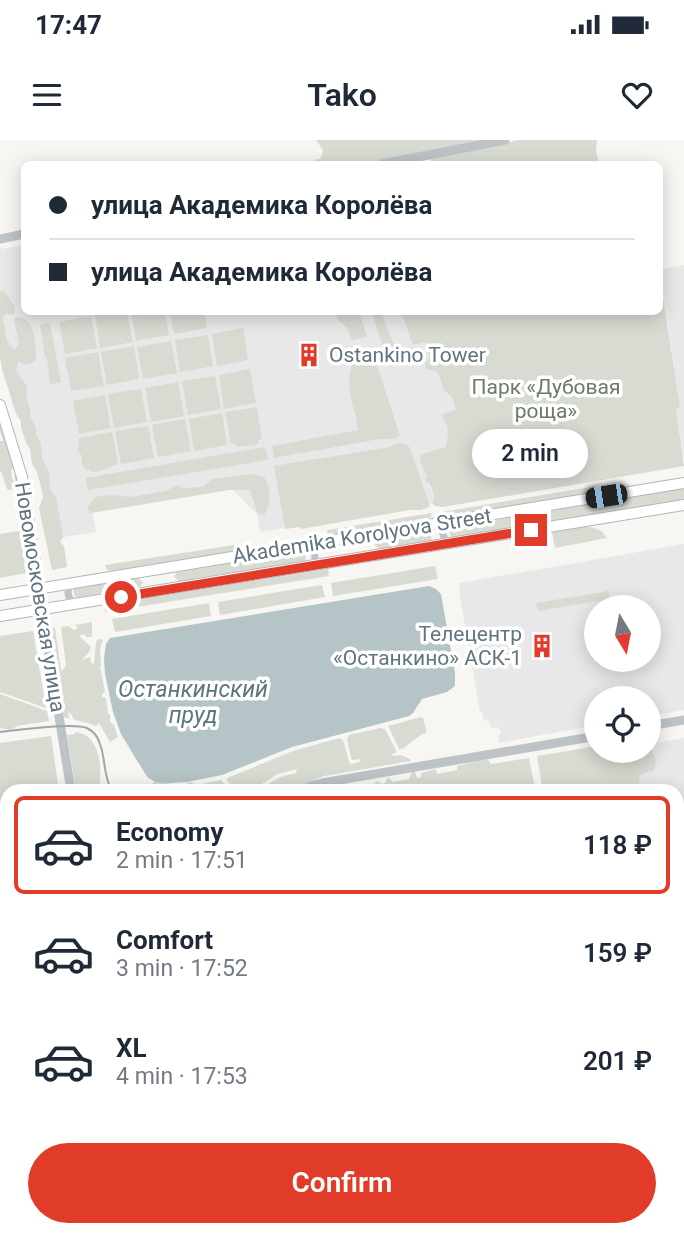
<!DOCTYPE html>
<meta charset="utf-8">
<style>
body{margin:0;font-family:Roboto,sans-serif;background:#f6f6f7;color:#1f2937;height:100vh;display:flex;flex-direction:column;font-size:26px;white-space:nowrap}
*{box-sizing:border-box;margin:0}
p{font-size:23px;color:#747a83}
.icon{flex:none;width:38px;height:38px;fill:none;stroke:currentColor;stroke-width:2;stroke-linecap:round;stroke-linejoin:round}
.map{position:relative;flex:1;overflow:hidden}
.details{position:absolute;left:0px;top:644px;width:684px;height:453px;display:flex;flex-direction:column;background:#fff;border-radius:21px 21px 0 0;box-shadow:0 4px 18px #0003}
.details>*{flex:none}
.hud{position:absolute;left:21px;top:21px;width:642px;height:154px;border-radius:10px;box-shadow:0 4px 18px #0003;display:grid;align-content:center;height:154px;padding:0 28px;background:#fff}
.needle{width:46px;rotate:170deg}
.fabs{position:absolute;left:584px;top:455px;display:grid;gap:14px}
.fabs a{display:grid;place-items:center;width:77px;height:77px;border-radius:50%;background:#fff;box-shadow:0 4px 18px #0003;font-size:35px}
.end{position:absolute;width:32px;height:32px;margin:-16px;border:9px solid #e13c29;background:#fff;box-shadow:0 0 0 4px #fff}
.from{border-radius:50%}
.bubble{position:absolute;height:49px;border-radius:24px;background:#fff;box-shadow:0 4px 18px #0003;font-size:23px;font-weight:600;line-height:49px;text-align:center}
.car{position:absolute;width:21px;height:42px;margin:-21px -10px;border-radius:9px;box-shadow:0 0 5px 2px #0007;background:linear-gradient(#222 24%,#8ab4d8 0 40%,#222 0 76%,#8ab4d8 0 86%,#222 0)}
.hud b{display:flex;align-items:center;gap:24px;height:66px;font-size:26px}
.hud b+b{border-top:2px solid #e0e1e3}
.hud i{width:18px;height:18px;background:#1f2937}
ul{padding:12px 0 0;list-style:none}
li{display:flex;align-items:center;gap:21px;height:98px;margin:0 14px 10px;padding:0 14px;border:4px solid transparent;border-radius:10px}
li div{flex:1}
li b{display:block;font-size:26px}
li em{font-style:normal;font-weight:600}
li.on{border-color:#e13c29}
li>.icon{width:63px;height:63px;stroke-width:1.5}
.action{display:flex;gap:14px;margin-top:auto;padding:14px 28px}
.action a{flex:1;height:80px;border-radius:42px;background:#e13c29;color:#fff;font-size:28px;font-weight:600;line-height:80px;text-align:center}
.status{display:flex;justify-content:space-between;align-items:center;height:49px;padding:0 35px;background:#fff;direction:ltr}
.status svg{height:19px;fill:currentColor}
header{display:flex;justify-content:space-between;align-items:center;height:91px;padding:0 28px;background:#fff;font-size:32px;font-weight:600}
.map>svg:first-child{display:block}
</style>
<div class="status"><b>17:47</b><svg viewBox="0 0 49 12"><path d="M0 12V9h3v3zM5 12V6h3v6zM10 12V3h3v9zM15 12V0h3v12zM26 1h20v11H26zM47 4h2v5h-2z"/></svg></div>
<header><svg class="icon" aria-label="menu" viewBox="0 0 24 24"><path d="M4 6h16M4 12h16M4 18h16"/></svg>Tako<svg class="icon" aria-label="heart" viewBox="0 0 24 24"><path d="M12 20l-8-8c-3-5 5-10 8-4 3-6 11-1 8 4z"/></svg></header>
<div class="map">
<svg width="684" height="1097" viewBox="0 0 684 1097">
<rect width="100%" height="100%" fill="#f7f6f3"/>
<g fill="#e7e8e7" fill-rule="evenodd">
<polygon points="0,105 1,109 24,105 24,172 473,172 450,360 303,386 301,381 283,384 284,388 260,392 257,374 231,348 92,371 96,392 51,399 35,310 0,170"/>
<polygon points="684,125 684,319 676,267 680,266 660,129"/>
<path d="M 684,404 L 684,570 L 657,575 L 657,574 L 649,575 L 649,558 L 597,558 L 597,585 L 499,603 L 498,595 L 501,594 L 499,587 L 492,588 L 488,580 L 484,581 L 482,572 L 480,572 L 459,451 L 460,443 ZM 597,467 L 649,467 L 649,520 L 597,520 Z"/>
<polygon points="684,598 684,693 677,694 677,651 634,651 627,611 649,611 649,604"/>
</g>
<g fill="#d7dbd2">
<polygon points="316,0 486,0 366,24 304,24 321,18 323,10"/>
<polygon points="518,0 597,0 596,11 599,24 432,24 431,19"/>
<path d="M 660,137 L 680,267 L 676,268 L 684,326 L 443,367 L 434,366 L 432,362 L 435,357 L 430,344 L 425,341 L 427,336 L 421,324 L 420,315 L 446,307 C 448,296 450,286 443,279 L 442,274 L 456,270 L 452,257 L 443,249 L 440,237 L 436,231 L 426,229 L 425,223 L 430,218 L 426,202 L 413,205 L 401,172 L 660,172 Z"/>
<path d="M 3,151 C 9,155 10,161 15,167 L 14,175 L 6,174 L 3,177 L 7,200 L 14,210 L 19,204 L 14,178 C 35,173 36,205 36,220 C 31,225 24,225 18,222 L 16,231 L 27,246 L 26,255 L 30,270 L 30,277 L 36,288 L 36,294 L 41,303 L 42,318 L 49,333 L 50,350 L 56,357 L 63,397 L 60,402 L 64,406 L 67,427 L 52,430 L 39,368 L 43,357 L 41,347 L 37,332 L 32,324 L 30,309 L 26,303 L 21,287 L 21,281 L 16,274 L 2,229 L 0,217 L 0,152 Z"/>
<polygon points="116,172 127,172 133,202 100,208 95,175"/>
<polygon points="131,172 165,172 169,195 136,201"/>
<polygon points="170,172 204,172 207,188 174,194"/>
<polygon points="334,172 359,172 367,197 352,200 347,188 338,180"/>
<polygon points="372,172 381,172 395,208 402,218 397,226 389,225 387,220"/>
<polygon points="91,176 97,208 65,214 59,182"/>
<polygon points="50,183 61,242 50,244 47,218 45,217 40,185"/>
<polygon points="243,188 248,220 217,226 212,194"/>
<polygon points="208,195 213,226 180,232 175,200"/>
<polygon points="171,201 177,233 143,239 137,207"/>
<polygon points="134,206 139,239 107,245 101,212"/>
<path d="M 372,210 L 400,296 L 394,299 L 379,299 L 274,318 L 272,306 L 358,290 L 355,272 C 351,263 348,241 350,232 C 352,225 354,221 354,214 Z"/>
<polygon points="98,212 104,246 71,251 65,218"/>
<polygon points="250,229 256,263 224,269 219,235"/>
<polygon points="215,236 221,269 188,275 182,241"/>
<polygon points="178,242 184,276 151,282 145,248"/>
<polygon points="141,249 147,282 114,288 108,254"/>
<polygon points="105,255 111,288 79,294 73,261"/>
<polygon points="257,267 262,299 258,300 258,303 256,305 237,307 236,304 231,304 225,272"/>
<polygon points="222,273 227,305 194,311 189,279"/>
<polygon points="185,279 191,311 158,317 152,285"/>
<path d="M 0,283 L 16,328 L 11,329 L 12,339 L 16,343 L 14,335 L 17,335 L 18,347 L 17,348 L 16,345 L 13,349 L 8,350 C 4,344 5,337 0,331 L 0,301 L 3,301 L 0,291 Z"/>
<polygon points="148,286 154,318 121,324 115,291"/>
<path d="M 112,292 L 118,324 C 108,326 102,333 92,332 L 90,329 L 85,330 L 82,323 L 82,316 L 78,311 L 79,298 Z"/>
<polygon points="397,303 406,304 410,308 430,367 421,370 410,370 301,389 300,387 285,389 274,326 390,307"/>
<polygon points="265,307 268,320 88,350 86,338"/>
<path d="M 253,334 L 264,337 C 272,350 272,362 264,375 L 259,374 L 257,372 L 250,350 L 229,350 L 91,373 L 87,369 L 88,367 L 95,357 L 112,355 L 130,357 L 166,351 L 177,345 L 183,348 L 203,347 L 212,339 Z"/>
<polygon points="596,346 597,352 448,377 444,376 442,372"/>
<polygon points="684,348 684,360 451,399 449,388"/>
<polygon points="432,373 431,377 426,381 328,397 327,390"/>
<path d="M 582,387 C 593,387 601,388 607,398 L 555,408 L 552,392 Z"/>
<polygon points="20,391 26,433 0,438 0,394"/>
<polygon points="430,391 432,402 380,410 375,405 375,402 378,399"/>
<polygon points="234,405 235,409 231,412 111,431 107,430 105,425"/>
<polygon points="305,411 306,421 179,441 174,437 177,432"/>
<polygon points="435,426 438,439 333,456 331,443"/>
<polygon points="328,429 329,436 105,472 104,465"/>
<polygon points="138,438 143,442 142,445 139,447 75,458 73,448"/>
<polygon points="322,445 325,457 220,475 218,462"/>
<polygon points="608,451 610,459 538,471 536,463"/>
<polygon points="209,463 211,476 115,492 112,479"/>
<path d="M 92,482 L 92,497 L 87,497 L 84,494 L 79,496 L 91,507 L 89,512 L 82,520 L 90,517 L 91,523 L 94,524 L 96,502 L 98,499 L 103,500 L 100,508 L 101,526 L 100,529 L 101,531 L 105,552 L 102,554 L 102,557 L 106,558 L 108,574 L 110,574 L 110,582 L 114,585 L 118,597 L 110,602 L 99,583 L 96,586 C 88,582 80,582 73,579 L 72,575 L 68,572 L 69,579 L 64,577 L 58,542 L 56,538 L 57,532 L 50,488 L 55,488 L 61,530 L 63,530 L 66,525 L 61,487 L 69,486 L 73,490 L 78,488 L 75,485 Z"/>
<polygon points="33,491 46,568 0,552 0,496"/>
<polygon points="0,554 47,571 49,581 17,586 11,590 0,588"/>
<polygon points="421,577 423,578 425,586 426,587 426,593 422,594 402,609 399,609 388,586"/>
<polygon points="380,588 385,589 396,610 396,613 392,614 393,616 401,615 410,619 411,621 324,636 300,645 290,651 257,651 280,637 296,633 297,629 278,634 250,651 234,651 227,640 227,638 293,611 339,598 343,600 350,624 359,622 361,619 352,620 351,618 347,599 349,595"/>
<path d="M 75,592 C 102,595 102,630 99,651 L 84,651 L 83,645 L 80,644 L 81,651 L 76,651 L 67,595 L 75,594 Z"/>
<polygon points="51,596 59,651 7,651 7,766 0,766 0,603"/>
<path d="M 597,606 L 597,611 L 649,611 L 649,608 C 656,614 658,624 653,631 L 641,634 L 639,638 L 641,651 L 340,651 L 371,646 L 377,641 L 382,644 L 385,643 L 388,637 L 393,642 L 409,639 L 412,632 L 415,632 L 417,638 L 421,637 L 421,633 L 435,629 L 437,631 L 437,634 L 457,630 L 457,626 L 482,620 L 488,620 L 491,624 L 529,618 L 535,648 L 542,647 L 537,616 Z"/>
<polygon points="155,640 168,641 171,647 182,646 190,642 197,645 221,640 230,651 148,651"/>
<polygon points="684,693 684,1097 0,1097 0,1031 6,1031 4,1022 7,1022 7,1090 677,1090 677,694"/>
<polygon points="7,786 7,1008 4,1008 5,998 0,998 0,787"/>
</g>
<polygon fill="#b5c4c6" points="429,446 436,449 441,454 455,533 455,546 447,552 422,559 413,573 409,576 292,607 222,635 187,642 169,643 156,642 148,638 136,619 121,594 113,572 105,534 104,518 106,504 110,498"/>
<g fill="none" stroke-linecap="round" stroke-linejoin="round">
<g stroke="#b0b7ba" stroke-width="12">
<g id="secondary">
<polyline points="0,265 22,337 42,470"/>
<polyline points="0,455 684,343"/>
<polyline points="0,476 684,365"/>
</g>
</g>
<g stroke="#bdc3c6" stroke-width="7">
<path d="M 449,382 C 441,387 441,394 446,400 L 453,403"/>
<path d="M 305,406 C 315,409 319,419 310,427"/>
<path d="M 74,443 L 69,447 C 66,455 70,462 78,464"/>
</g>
<g stroke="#bdc3c6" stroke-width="9">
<polyline points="382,24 505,0"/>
<polyline points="0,99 24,94"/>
<polyline points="42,470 71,651"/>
<polyline points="649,586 684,580"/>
<polyline points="299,651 310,646 322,643 597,596"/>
<polyline points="0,777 7,777"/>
</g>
<use href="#secondary" stroke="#fff" stroke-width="10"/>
<path stroke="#9fa7ab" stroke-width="2" d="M 0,592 C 18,590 72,582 87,588 C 93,591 98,597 100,604 C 106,620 103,636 112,651"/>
</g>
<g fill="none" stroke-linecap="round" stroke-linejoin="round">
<polyline stroke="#e13c29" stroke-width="9" points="121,457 531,390"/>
</g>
<defs>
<g id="building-bare" transform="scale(1.89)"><path d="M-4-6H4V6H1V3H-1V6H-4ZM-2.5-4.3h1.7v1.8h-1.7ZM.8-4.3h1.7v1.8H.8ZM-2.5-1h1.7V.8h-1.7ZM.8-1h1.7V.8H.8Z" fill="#e13c29" stroke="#fff" stroke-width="2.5" paint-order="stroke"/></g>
</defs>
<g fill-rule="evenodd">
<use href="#building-bare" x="309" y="215"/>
<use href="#building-bare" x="542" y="506"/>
</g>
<g text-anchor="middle" stroke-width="7" stroke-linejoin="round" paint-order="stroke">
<g font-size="21" fill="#62757e" stroke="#fff" text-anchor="start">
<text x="329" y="222">Ostankino Tower</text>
<text x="522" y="501" text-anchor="end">Телецентр<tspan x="522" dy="24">«Останкино» АСК-1</tspan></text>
</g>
<g font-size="21" fill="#6c7b65" stroke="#fff">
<text x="546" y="254">Парк «Дубовая<tspan x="546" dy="24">роща»</tspan></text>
</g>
<g font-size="21" fill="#62757e" stroke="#fff">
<text transform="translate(362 396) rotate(-9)" y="7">Akademika Korolyova Street</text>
<text transform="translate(40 457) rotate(81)" y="7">Новомосковская улица</text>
</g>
<g font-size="23" font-style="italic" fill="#5d7679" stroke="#fff">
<text x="193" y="557">Останкинский<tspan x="193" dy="26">пруд</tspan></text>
</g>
</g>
</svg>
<div class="fabs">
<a><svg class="needle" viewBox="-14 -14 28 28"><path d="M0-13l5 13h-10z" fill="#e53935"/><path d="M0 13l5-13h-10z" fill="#747a83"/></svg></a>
<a><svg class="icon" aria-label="locate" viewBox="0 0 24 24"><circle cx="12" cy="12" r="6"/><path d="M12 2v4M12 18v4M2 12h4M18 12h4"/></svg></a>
</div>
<i class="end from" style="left:121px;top:457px"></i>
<i class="end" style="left:531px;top:390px"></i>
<div class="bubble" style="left:472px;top:289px;width:116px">2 min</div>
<i class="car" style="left:606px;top:356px;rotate:261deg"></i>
<div class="hud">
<b><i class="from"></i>улица Академика Королёва</b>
<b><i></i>улица Академика Королёва</b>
</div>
<section class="details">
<ul>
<li class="on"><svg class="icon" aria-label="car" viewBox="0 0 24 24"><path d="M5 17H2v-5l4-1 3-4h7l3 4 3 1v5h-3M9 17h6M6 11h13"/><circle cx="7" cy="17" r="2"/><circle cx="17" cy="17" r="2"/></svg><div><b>Economy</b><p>2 min · 17:51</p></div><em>118 ₽</em></li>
<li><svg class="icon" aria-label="car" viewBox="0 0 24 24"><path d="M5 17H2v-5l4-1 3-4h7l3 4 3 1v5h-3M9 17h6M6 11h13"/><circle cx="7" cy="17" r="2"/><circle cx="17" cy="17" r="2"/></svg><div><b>Comfort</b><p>3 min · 17:52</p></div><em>159 ₽</em></li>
<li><svg class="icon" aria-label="car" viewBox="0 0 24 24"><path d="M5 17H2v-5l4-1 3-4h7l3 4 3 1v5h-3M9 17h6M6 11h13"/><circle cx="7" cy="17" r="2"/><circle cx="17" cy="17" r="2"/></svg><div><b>XL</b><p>4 min · 17:53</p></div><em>201 ₽</em></li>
</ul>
<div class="action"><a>Confirm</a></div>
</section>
</div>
